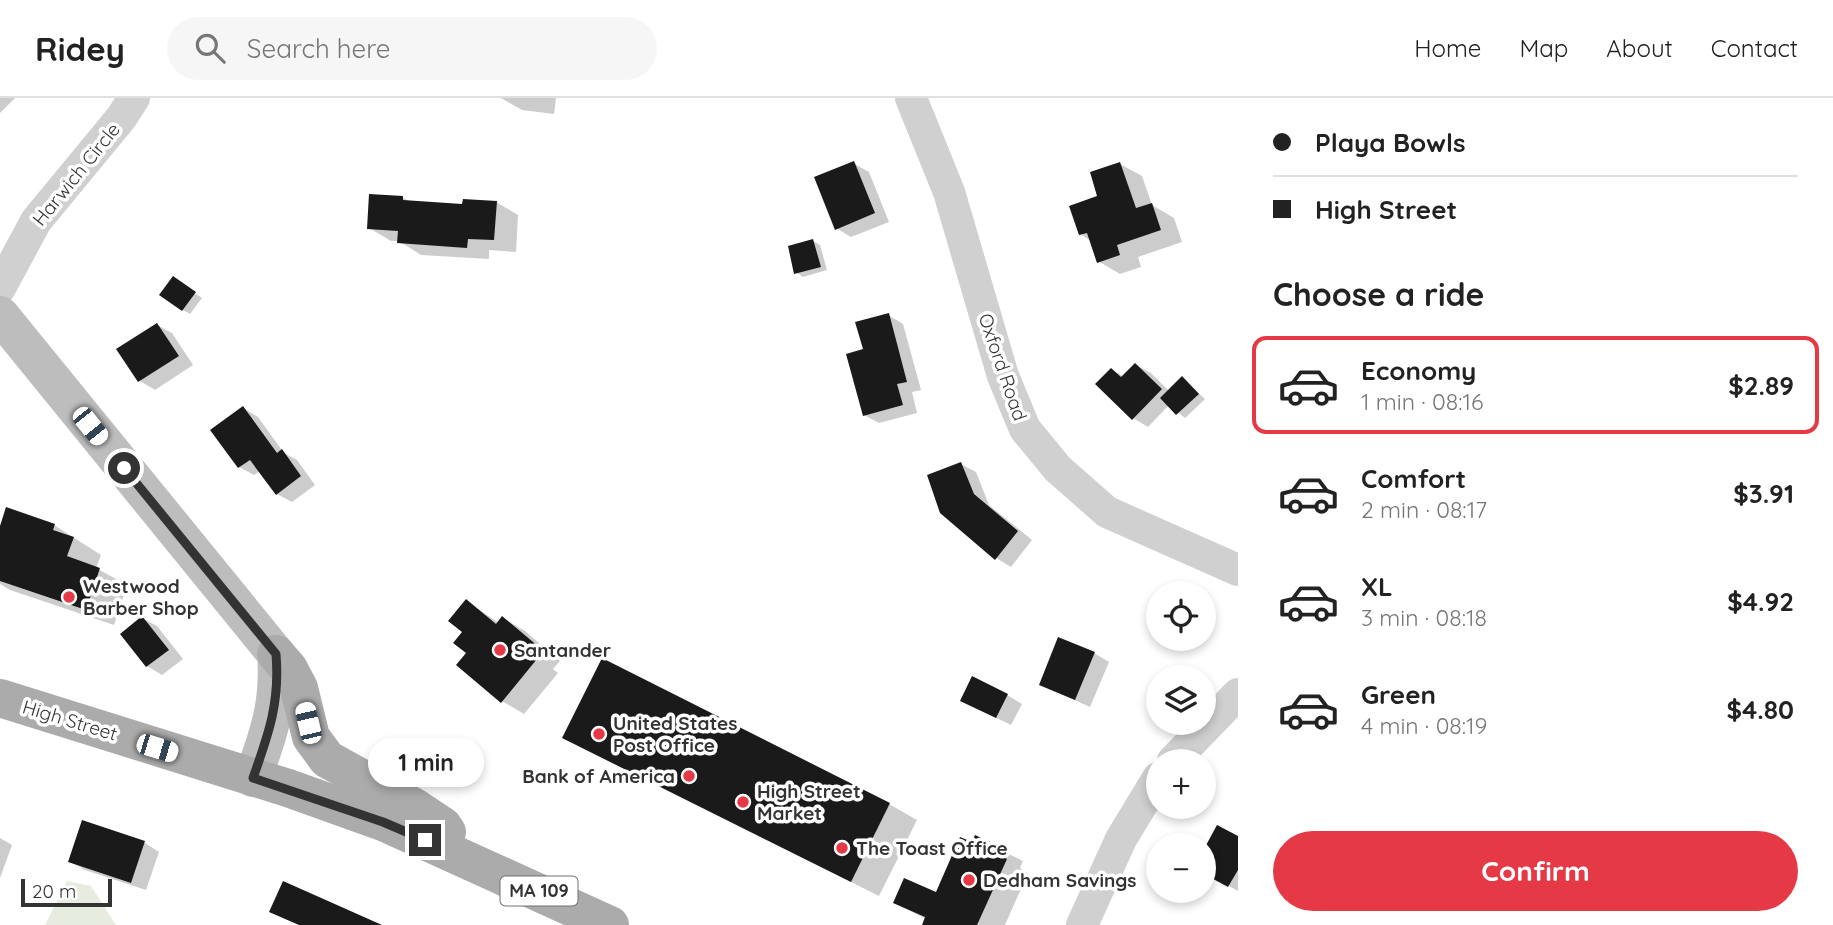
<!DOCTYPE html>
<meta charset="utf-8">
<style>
body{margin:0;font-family:Quicksand,sans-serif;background:#f6f6f6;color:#222;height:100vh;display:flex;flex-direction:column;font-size:26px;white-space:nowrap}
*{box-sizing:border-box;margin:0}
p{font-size:23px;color:#767676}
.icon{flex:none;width:38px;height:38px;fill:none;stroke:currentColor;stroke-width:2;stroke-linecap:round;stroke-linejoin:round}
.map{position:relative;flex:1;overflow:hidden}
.details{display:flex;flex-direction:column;background:#fff;width:595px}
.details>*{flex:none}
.top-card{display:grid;align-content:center;height:154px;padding:0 35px;background:#fff}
.buttons{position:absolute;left:1146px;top:483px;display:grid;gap:14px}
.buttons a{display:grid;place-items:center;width:70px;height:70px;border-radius:50%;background:#fff;box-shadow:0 4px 10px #0003;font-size:35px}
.scale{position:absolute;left:21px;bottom:18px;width:91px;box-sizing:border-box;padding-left:7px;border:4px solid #333;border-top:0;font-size:19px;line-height:24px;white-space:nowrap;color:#333;-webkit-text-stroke:5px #fff;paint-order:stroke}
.end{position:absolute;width:32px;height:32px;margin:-16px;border:9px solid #333;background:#fff;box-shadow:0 0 0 4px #fff}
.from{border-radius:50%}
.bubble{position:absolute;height:49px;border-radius:24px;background:#fff;box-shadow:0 4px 10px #0003;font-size:23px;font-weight:800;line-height:49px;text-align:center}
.car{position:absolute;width:21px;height:42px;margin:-21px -10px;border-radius:9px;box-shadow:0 0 5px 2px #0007;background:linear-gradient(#fff 24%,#345 0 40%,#fff 0 76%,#345 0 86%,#fff 0)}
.top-card b{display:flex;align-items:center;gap:24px;height:66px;font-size:26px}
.top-card b+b{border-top:2px solid #e0e0e0}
.top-card i{width:18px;height:18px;background:#222}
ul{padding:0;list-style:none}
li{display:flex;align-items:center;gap:21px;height:98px;margin:0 14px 10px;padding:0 21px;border:4px solid transparent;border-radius:14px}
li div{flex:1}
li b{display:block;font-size:26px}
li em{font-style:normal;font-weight:800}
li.selected{border-color:#e63946}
li>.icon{width:63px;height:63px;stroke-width:1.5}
h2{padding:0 35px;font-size:32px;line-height:84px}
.button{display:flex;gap:14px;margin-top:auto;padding:14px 35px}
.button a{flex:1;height:80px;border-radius:42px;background:#e63946;color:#fff;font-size:28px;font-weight:800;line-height:80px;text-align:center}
header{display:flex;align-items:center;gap:42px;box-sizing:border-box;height:98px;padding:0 35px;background:#fff;border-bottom:2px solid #e0e0e0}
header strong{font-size:33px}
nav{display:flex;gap:38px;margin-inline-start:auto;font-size:24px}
.search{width:490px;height:63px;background:#f6f6f6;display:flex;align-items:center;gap:18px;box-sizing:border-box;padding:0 24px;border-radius:38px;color:#767676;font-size:26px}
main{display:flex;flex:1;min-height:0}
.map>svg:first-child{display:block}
</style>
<header>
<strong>Ridey</strong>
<div class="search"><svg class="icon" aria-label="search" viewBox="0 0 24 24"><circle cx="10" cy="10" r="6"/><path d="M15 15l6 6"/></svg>Search here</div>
<nav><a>Home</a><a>Map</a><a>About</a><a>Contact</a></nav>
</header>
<main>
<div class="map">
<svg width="1238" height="827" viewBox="0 0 1238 827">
<rect width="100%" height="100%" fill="#fff"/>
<polygon fill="#e6ecdf" points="67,783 91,788 116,827 45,827"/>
<g fill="#0003">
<polygon points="0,0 15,0 0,15"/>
<polygon points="501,0 556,0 554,16 522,12"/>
<polygon points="853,65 869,74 889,124 851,139 836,130"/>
<polygon points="1120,66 1142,78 1152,107 1174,120 1182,144 1138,159 1141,169 1120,176 1098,163 1091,143 1080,136"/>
<polygon points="403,100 411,104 464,108 496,104 518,117 516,154 489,152 489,161 421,157 399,143 391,143 369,130"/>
<polygon points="813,143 820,147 827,172 803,179 796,174"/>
<polygon points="180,185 202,200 190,216 183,212"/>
<polygon points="888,217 903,226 921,292 912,294 917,315 879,325 864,317 865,253"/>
<polygon points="157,227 172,235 193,267 155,292 140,283 119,251"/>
<polygon points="1136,267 1151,275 1169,293 1183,281 1205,301 1185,320 1169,307 1148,329 1133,320 1112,272 1124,279"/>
<polygon points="243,310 258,319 284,355 297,362 315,387 292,404 277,396 260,373 254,377 239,369"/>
<polygon points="961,366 976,374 989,407 1032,442 1011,469 996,460"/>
<polygon points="54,427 101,457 96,470 127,487 114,527 10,492 0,486 0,430"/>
<polygon points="466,503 499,525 503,520 525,533 560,563 553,571 558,575 524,616 502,603 468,555 464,534"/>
<polygon points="142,520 157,528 183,561 162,577 147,568"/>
<polygon points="1094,555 1109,564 1090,609 1041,587"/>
<polygon points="1007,597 1022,606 1011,627 978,611"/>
<polygon points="593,655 889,706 917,722 879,798"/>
<polygon points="83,724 145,745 159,754 146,792 85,772 70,763"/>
<polygon points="0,740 12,747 0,780"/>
<polygon points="976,740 1023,763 1020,770 1028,775 1005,827 924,827 926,821 895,805 937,796"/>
<polygon points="1238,740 1238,793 1204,774 1204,755"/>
</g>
<g fill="#1a1a1a">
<polygon points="854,63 875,115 835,132 814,79"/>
<polygon points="1120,64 1136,110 1152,105 1161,132 1117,147 1120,157 1097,165 1087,135 1079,137 1069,108 1097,98 1090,74"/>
<polygon points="369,96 403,98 403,102 462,106 463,101 497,103 494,142 468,141 467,150 397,145 398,133 367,131"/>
<polygon points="813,141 821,169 794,176 788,148"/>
<polygon points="173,178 196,194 182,213 159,197"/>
<polygon points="889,215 907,284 897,286 903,307 863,318 846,256 863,251 855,224"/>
<polygon points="157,225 179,258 138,284 116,251"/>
<polygon points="1135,265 1162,291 1132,322 1095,286 1111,270 1121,279"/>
<polygon points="1182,278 1199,296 1176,317 1160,300"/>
<polygon points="243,308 277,355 282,351 301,378 276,397 250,362 238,370 210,332"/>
<polygon points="961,364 974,396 1018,433 995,462 940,415 927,377"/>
<polygon points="6,409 55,426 53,432 74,439 67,458 100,470 86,512 0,483 0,428"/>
<polygon points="466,501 496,526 502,518 539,549 532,558 537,561 501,605 456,567 466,555 453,545 462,534 448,523"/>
<polygon points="142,518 169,552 146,569 120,536"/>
<polygon points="1058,539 1095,554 1075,602 1039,587"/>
<polygon points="602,560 890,705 851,784 562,640"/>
<polygon points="972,578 1008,596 996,620 960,603"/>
<polygon points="82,722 145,743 131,785 68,764"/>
<polygon points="1217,727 1238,738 1238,772 1228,789 1204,776 1204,751"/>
<polygon points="975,737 1001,749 998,757 1007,761 977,827 922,827 925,819 893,805 904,780 936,794 960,739 972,744"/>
<polygon points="283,783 382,827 299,827 269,814"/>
</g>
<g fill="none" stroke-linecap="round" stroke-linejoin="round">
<g stroke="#d0d0d0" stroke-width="32">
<polyline points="911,0 949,94 1003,278 1025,331 1058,371 1107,414 1238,472"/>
<polyline points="0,190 36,123 121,20 134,0"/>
<polyline points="1173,663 1238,596"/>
<polyline points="1082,827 1121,741 1158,680"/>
</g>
<path stroke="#bdbdbd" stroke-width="38" d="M 0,217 L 276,556 C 280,604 269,635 253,680"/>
<g stroke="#ababab" stroke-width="38">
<polyline points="276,556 289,571 299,590 311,639 327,661 416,710 443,728 447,734"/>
<polyline points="0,600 288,690 383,724 610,827"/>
</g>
</g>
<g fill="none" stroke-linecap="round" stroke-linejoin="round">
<path stroke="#333" stroke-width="9" d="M 124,370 L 276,556 C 280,604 269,635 253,680 L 383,724 L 425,742"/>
</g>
<g fill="#e63946" stroke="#fff" stroke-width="2.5">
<circle cx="69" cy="499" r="7"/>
<circle cx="500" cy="552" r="7"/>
<circle cx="599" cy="636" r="7"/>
<circle cx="689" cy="678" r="7"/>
<circle cx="743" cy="704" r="7"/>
<circle cx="842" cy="750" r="7"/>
<circle cx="969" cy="782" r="7"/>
</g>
<g text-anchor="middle" stroke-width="7" stroke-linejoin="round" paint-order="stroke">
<rect fill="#fff" stroke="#707070" stroke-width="2" x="500.5" y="778.5" width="77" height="29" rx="5"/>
<g font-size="18" font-weight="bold" fill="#333">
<text x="539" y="799">MA 109</text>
</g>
<g font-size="19" fill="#333" stroke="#fff">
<text transform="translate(76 76) rotate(-51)" y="7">Harwich Circle</text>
<text transform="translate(1003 269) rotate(71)" y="7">Oxford Road</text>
<text transform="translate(70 622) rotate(17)" y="7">High Street</text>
</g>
<g font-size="19" font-weight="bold" fill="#333" stroke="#fff" text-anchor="start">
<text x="83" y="495">Westwood<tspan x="83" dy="22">Barber Shop</tspan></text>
<text x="514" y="559">Santander</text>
<text x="613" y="632">United States<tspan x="613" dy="22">Post Office</tspan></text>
<text x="675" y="685" text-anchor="end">Bank of America</text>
<text x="757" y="700">High Street<tspan x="757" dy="22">Market</tspan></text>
<text x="856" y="757">The Toast Office</text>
<text x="983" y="789">Dedham Savings</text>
</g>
</g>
</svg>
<div class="buttons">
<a><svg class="icon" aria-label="locate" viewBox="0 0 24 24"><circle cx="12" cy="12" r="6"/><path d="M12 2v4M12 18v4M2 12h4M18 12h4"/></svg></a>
<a><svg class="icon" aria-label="layers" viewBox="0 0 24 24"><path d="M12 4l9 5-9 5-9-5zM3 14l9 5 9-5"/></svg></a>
<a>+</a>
<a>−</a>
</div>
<div class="scale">20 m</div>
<i class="end from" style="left:124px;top:370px"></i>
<i class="end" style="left:425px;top:742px"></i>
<div class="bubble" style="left:368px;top:640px;width:116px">1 min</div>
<i class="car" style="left:90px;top:328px;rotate:141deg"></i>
<i class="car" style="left:308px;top:625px;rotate:347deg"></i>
<i class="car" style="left:157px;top:650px;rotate:107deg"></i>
</div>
<section class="details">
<div class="top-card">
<b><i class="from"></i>Playa Bowls</b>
<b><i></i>High Street</b>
</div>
<h2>Choose a ride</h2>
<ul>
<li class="selected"><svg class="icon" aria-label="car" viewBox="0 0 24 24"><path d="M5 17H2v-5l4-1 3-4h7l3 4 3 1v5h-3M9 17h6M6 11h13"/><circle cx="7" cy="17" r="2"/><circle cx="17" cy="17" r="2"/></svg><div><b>Economy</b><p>1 min · 08:16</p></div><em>$2.89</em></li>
<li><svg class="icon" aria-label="car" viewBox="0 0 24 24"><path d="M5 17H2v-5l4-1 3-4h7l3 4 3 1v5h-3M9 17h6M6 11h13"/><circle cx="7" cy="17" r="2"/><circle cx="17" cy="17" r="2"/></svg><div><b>Comfort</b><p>2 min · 08:17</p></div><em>$3.91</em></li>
<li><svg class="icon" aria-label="car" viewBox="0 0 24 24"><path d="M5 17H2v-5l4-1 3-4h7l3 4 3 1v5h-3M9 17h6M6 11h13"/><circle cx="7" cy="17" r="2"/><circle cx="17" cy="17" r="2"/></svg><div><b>XL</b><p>3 min · 08:18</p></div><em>$4.92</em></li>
<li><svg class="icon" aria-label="car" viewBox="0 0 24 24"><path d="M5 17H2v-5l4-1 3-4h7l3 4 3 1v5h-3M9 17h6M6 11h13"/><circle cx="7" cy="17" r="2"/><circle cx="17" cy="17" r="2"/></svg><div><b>Green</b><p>4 min · 08:19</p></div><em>$4.80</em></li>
</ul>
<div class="button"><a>Confirm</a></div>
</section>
</main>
